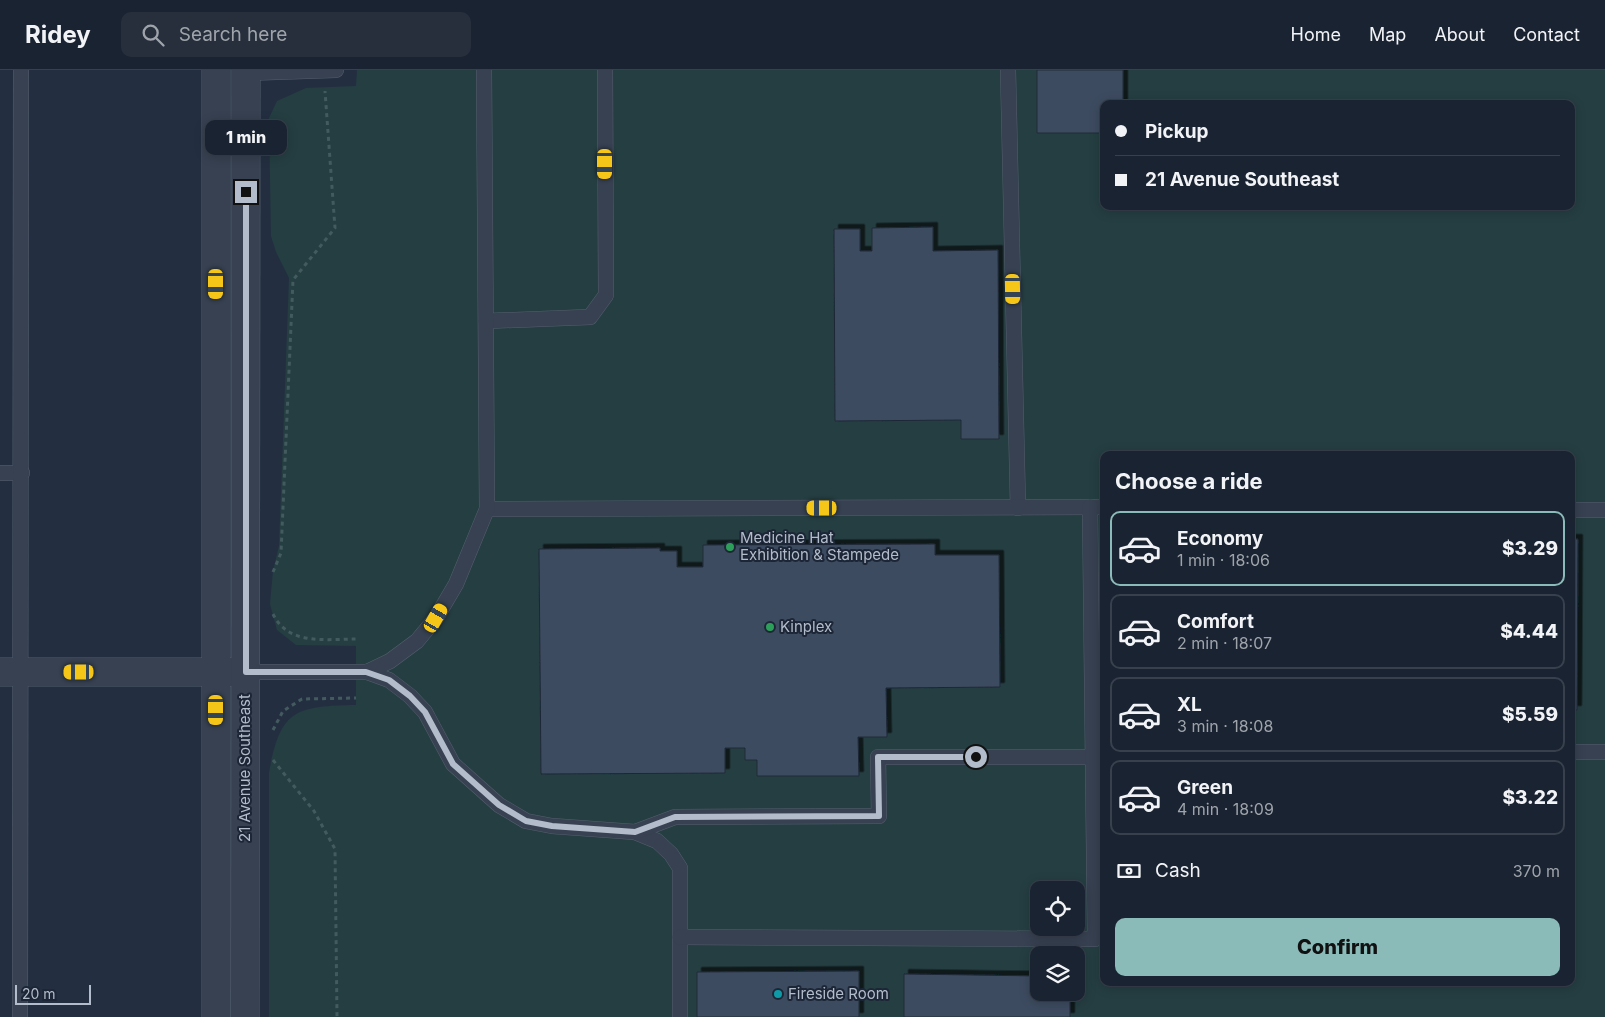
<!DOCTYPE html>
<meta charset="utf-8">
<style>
body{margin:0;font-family:Inter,sans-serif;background:#272f3d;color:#f1f3f6;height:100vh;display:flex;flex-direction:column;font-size:19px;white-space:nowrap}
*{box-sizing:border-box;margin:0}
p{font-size:16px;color:#9fa4ab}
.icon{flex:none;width:28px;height:28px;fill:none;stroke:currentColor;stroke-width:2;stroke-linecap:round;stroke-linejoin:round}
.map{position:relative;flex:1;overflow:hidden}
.side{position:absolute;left:1100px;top:381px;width:475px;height:535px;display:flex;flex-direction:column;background:#1a2331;border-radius:10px;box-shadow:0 2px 12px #0003,0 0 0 1px #38404d}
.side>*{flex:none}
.banner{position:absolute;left:1100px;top:30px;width:475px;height:110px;border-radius:10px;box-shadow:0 2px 12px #0003,0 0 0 1px #38404d;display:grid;align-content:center;height:110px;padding:0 15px;background:#1a2331}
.buttons{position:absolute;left:1030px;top:811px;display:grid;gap:10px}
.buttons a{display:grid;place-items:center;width:55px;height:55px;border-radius:10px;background:#1a2331;box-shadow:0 2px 12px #0003,0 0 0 1px #38404d;font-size:25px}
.scale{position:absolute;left:15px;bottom:12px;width:76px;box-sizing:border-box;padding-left:5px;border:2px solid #b3bccb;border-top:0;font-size:14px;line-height:18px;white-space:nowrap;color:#b3bccb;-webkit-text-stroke:4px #1c2636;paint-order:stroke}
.end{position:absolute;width:22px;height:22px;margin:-11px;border:6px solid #b3bccb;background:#111;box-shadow:0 0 0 2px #111}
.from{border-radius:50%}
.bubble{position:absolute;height:35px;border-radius:10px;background:#1a2331;box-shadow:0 2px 12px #0003,0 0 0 1px #38404d;font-size:16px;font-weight:800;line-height:35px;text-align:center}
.car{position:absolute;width:15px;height:30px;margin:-15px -8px;border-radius:6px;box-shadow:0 0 4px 1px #0007;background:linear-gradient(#f5c518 24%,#345 0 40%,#f5c518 0 76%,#345 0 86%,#f5c518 0)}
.banner b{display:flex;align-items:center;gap:18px;height:48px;font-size:19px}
.banner b+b{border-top:1px solid #38404d}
.banner i{width:12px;height:12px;background:#f1f3f6}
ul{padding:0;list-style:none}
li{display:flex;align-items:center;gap:15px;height:75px;margin:0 10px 8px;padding:0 5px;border:2px solid #38404d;border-radius:10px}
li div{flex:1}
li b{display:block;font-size:19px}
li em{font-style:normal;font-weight:800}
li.selected{border-color:#8bbbb9}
li>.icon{width:45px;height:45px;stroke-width:1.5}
h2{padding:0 15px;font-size:22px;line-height:60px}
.pay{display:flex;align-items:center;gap:12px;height:55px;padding:0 15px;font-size:19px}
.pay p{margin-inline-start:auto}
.cta{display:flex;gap:10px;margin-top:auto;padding:10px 15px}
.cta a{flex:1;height:58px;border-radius:10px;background:#8bbbb9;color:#111;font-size:20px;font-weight:800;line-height:58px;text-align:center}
header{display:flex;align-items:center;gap:30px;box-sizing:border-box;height:70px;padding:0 25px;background:#1a2331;border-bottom:1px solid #38404d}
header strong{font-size:24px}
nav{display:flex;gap:28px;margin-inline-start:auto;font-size:18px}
.search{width:350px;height:45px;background:#272f3d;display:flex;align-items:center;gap:12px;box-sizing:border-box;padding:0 18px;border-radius:10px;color:#9fa4ab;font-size:19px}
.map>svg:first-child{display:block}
</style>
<header>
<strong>Ridey</strong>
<div class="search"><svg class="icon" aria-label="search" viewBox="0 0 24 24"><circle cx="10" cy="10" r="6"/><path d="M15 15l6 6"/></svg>Search here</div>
<nav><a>Home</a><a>Map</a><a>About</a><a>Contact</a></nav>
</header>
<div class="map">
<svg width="1605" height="947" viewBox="0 0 1605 947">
<defs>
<filter id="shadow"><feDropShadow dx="4.5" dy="-4.5" stdDeviation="0" flood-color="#0009"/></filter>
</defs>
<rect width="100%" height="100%" fill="#232f41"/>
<path fill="#253e42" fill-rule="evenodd" d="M 357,0 L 1605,0 L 1605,947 L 269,947 L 269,703 C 280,640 295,636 356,635 L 356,576 L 296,575 L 277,560 L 270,534 L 273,501 L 279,476 L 289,208 L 276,182 L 271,166 L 269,48 L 277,31 L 306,18 L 356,16 ZM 1104,34 L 1571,34 L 1571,136 L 1104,136 ZM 1104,385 L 1571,385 L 1571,912 L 1104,912 ZM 1039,820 L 1076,820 L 1076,858 L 1039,858 ZM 1039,885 L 1076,885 L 1076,922 L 1039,922 Z"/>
<g fill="#3e4c61" stroke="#1e2838" filter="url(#shadow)">
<polygon points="1037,0 1123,0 1123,34 1104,34 1104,63 1037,63"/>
<polygon points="933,157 933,181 998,180 999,369 961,369 961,350 835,351 834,159 860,159 860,181 872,181 872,158"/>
<polygon points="1571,469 1578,469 1577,640 1571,640"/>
<polygon points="935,474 935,485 999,485 1000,617 886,618 887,667 858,667 859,706 757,706 757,690 745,690 745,678 725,678 725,703 541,704 539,479 660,478 660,481 677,481 677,497 703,497 703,475"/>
<polygon points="859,901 859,947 697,947 697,902"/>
<polygon points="904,904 1039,906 1039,922 1070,922 1070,947 904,947"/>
</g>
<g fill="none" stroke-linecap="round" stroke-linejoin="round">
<g stroke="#555f6e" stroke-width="16">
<g id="lane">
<polyline points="1008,0 1018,438"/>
<polyline points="246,3 336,0"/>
<polyline points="486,251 590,247 606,225 605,0"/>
<polyline points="0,403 22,403"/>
<polyline points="487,439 1104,437"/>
<polyline points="1571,440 1605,440"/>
<polyline points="245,602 367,602 389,610 410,626 425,642 453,694 499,735 526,751 552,756 635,762 657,771 671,784 680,798 680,947"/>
<polyline points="367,602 390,591 417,571 436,548 456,514 487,439 484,0"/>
<polyline points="1571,682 1605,682"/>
<polyline points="635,762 675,747 879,746 878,687 1104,687"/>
<polyline points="680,867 1095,869 1090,437"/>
<polyline points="20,947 21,0"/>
</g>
</g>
<g stroke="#555f6e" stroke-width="29">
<g id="street">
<polyline points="216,0 216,947"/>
<polyline points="0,602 233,602"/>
<polyline points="245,947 246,0"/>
</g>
</g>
<g stroke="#435b5f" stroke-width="3" stroke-dasharray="4 4" stroke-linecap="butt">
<polyline points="273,502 281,483 293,210 335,158 325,21"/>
<path d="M 273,544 C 288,576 327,569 356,569"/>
<polyline points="273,660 283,641 302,629 356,628"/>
<polyline points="273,690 314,741 335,779 337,947"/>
</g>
<use href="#lane" stroke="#374151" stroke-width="15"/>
<use href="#street" stroke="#374151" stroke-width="28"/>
</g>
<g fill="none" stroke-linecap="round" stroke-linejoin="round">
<polyline stroke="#b3bccb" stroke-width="6" points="246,122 246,602 366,602 389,610 410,626 425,642 453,694 499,735 526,751 552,756 635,762 675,747 879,746 878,687 976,687"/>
</g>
<g fill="#2e9e5b" stroke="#1c2636" stroke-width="2">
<circle cx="730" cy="477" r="5"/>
<circle cx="770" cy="557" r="5"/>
</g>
<circle fill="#0f9aa8" stroke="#1c2636" stroke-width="2" cx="778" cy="924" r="5"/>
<g text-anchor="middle" stroke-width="4" stroke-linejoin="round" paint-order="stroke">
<g font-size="15" fill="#b3bccb" stroke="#1c2636" text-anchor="start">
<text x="740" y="473">Medicine Hat<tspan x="740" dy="17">Exhibition &amp; Stampede</tspan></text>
<text x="780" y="562">Kinplex</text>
<text x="788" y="929">Fireside Room</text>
</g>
<g font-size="15" fill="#b3bccb" stroke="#1c2636">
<text transform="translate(245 698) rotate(-90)" y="5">21 Avenue Southeast</text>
</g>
</g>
</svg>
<div class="buttons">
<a><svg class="icon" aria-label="locate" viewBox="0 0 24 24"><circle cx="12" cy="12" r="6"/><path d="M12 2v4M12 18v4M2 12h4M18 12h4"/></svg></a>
<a><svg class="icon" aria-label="layers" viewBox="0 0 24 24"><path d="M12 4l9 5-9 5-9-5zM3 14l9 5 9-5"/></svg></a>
</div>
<div class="scale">20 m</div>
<i class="end from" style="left:976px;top:687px"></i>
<i class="end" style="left:246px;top:122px"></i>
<div class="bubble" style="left:205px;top:50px;width:82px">1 min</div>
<i class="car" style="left:605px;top:94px;rotate:180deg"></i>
<i class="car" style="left:216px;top:214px;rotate:180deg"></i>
<i class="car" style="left:1013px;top:219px;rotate:179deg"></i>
<i class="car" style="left:822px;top:438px;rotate:270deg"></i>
<i class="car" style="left:436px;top:548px;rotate:30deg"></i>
<i class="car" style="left:79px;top:602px;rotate:270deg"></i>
<i class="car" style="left:216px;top:640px;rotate:180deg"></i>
<div class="banner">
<b><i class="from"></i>Pickup</b>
<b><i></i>21 Avenue Southeast</b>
</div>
<section class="side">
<h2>Choose a ride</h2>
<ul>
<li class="selected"><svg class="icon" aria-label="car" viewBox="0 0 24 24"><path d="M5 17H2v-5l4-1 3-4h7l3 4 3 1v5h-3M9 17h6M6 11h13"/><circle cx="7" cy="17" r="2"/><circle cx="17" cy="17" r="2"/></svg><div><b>Economy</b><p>1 min · 18:06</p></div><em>$3.29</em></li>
<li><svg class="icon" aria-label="car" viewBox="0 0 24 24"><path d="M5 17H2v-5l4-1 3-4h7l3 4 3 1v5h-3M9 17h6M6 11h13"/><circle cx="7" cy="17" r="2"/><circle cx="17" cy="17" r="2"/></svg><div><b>Comfort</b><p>2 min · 18:07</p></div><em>$4.44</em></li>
<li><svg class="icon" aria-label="car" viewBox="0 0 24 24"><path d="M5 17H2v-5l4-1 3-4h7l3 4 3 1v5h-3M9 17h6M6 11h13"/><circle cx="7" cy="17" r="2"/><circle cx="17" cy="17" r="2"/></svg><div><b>XL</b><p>3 min · 18:08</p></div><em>$5.59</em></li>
<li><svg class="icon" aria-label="car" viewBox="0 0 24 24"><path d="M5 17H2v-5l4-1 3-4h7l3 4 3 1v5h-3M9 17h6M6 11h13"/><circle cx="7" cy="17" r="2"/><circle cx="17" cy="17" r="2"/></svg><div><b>Green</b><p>4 min · 18:09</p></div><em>$3.22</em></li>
</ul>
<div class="pay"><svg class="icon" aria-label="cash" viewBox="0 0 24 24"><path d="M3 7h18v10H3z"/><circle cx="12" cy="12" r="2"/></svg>Cash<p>370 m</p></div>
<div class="cta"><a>Confirm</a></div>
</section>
</div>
